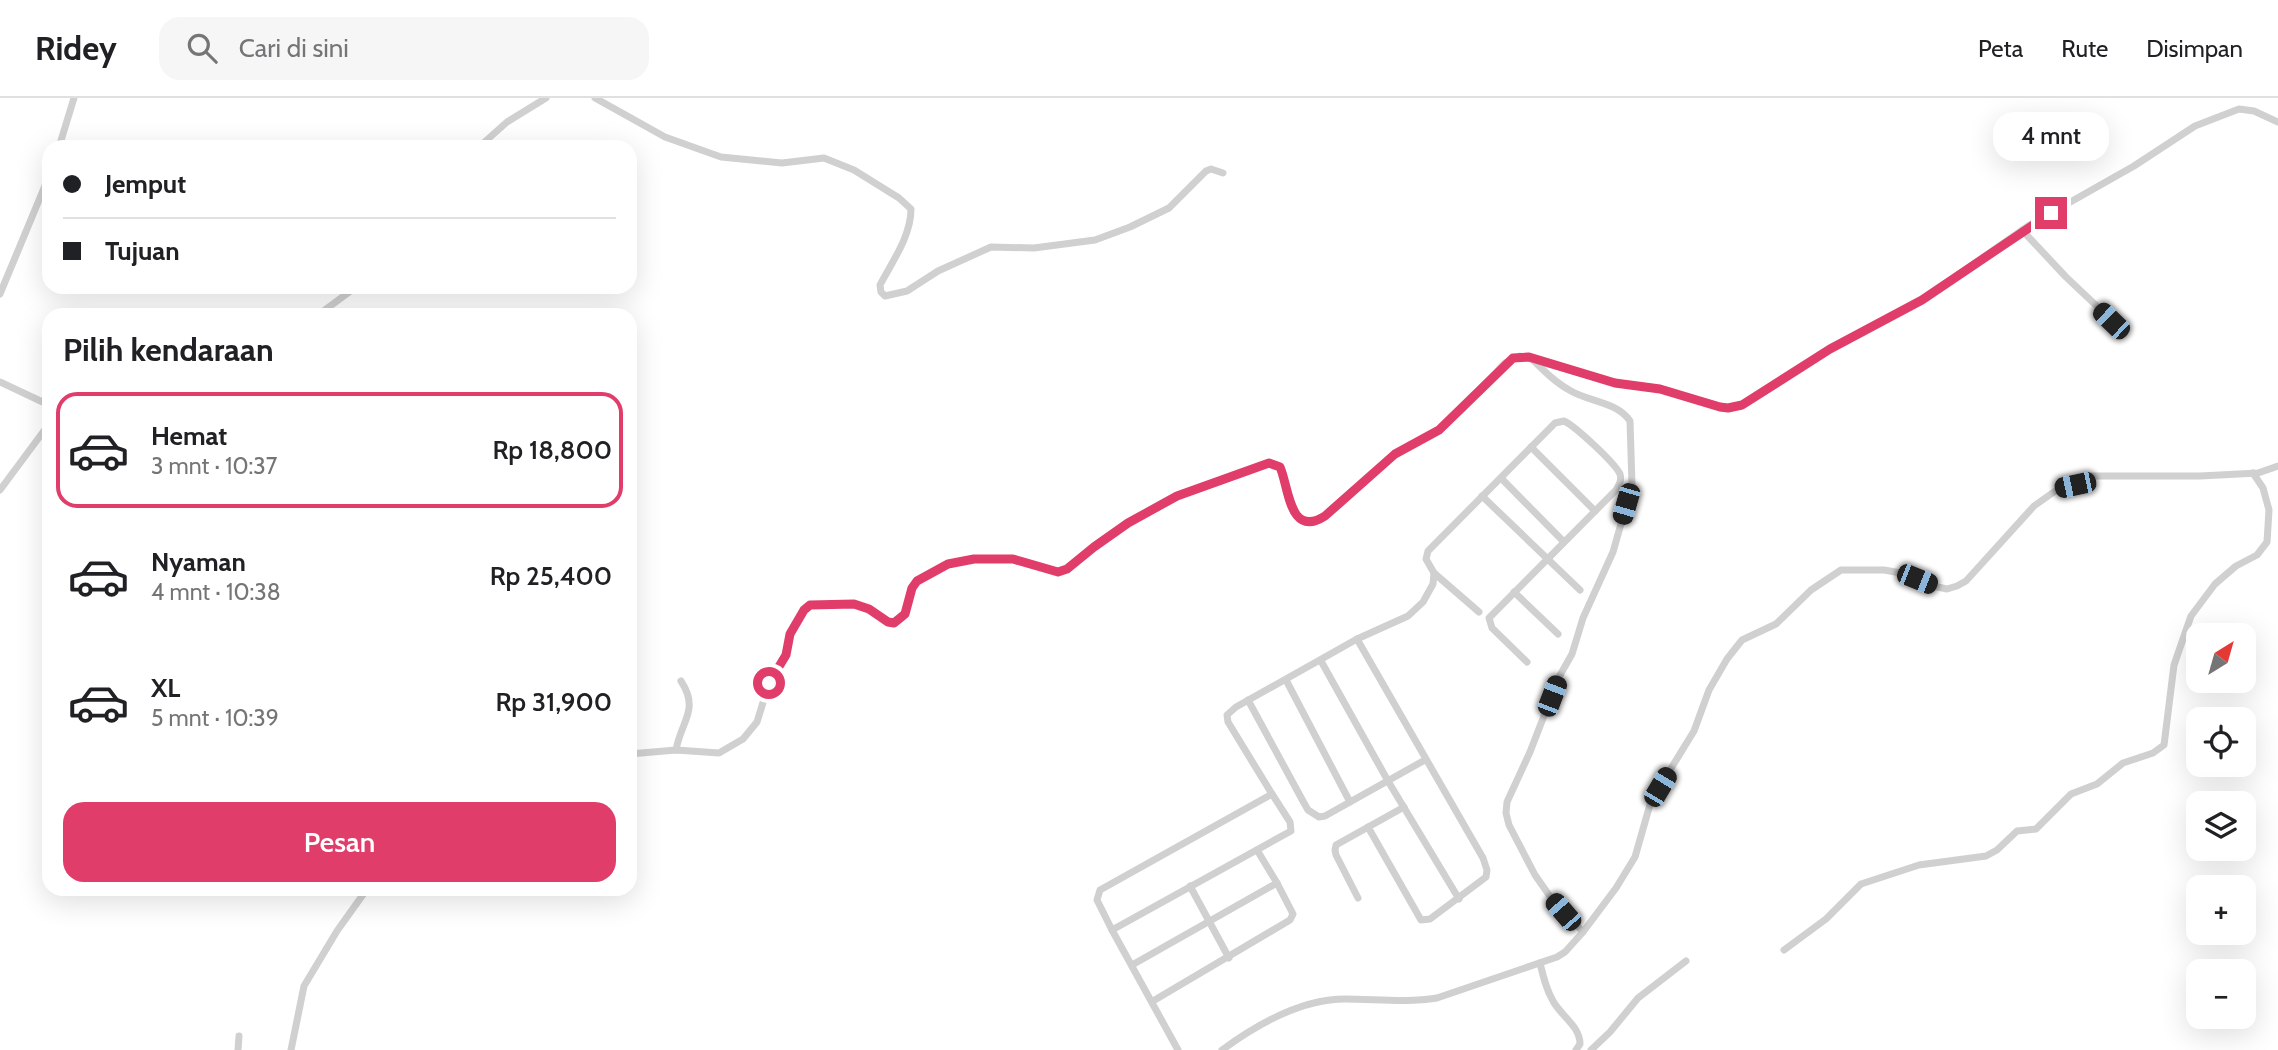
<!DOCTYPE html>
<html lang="id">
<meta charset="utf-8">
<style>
body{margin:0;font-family:Cabin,sans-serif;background:#f6f6f6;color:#202124;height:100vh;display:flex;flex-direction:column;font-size:26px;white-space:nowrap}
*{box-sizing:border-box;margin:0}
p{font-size:23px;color:#757577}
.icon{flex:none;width:38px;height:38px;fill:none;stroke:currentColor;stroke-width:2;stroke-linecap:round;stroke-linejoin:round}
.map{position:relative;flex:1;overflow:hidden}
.details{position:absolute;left:42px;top:210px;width:595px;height:588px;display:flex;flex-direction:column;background:#fff;border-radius:21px;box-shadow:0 7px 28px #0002}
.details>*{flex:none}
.banner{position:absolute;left:42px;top:42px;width:595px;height:154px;border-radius:21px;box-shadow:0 7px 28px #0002;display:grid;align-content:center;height:154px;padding:0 21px;background:#fff}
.needle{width:46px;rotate:37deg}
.tools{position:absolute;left:2186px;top:525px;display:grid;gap:14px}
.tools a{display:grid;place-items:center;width:70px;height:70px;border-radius:14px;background:#fff;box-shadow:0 7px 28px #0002;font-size:35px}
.end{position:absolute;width:32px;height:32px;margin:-16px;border:9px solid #e13d6b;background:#fff;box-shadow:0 0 0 4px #fff}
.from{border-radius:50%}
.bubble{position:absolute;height:49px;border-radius:21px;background:#fff;box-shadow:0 7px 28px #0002;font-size:23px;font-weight:600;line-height:49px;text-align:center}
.car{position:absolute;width:21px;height:42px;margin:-21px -10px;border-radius:9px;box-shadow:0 0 5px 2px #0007;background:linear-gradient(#222 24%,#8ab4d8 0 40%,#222 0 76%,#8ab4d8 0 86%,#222 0)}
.banner b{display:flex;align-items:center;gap:24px;height:66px;font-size:26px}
.banner b+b{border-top:2px solid #e0e0e0}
.banner i{width:18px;height:18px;background:#202124}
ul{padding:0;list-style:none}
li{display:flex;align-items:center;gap:21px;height:116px;margin:0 14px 10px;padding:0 7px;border:4px solid transparent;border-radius:21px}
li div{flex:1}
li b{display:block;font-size:26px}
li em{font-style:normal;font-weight:600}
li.selected{border-color:#e13d6b}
li>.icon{width:63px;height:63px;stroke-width:1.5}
h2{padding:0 21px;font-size:32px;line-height:84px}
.cta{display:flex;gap:14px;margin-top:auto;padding:14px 21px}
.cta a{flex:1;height:80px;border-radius:21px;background:#e13d6b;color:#fff;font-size:28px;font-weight:600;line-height:80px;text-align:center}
header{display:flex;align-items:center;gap:42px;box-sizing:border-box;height:98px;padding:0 35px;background:#fff;border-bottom:2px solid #e0e0e0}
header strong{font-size:33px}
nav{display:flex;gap:38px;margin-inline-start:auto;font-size:24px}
.search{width:490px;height:63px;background:#f6f6f6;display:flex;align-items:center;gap:18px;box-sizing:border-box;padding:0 24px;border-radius:21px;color:#757577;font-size:26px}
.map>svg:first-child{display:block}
</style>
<header>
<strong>Ridey</strong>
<div class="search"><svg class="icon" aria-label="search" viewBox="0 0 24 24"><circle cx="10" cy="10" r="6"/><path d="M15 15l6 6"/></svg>Cari di sini</div>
<nav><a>Peta</a><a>Rute</a><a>Disimpan</a></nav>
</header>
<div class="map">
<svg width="2278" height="952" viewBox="0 0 2278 952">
<rect width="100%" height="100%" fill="#fff"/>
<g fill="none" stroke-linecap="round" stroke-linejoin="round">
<g stroke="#d0d0d0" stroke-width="7">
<path d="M 595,0 L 665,39 L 721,59 L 782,65 L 824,60 L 854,72 L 899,100 L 911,111 C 911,138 892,164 880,187 L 881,194 L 885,198 L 907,193 L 938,173 L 991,149 L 1034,150 L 1095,142 L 1130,129 L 1169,110 L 1206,73 L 1211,71 L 1223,75"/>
<polyline points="59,49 74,0"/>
<polyline points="479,49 507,24 546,0"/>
<polyline points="2022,132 2066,179 2120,230"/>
<polyline points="0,196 49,78"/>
<polyline points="318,217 356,189"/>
<path d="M 1532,261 C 1544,273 1556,285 1571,293 C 1590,304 1617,304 1630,323 L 1632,387 L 1613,454 L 1583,520 L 1572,556 L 1559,579 L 1530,654 L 1507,704 L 1506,715 L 1509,727 L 1535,777 L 1549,797 L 1583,834"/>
<polyline points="0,284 49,307"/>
<polyline points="1531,349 1595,413"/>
<polyline points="1501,380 1564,444"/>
<polyline points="0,392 49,326"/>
<polyline points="1482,398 1580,492"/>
<polyline points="1434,475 1479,514"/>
<polyline points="1514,494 1558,536"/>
<polyline points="1357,541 1483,760 1487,772 1486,779 1430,821 1421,822 1368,729"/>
<polyline points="1321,563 1388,683 1459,801"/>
<polyline points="1286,582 1350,704"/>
<polyline points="1248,602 1304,705 1308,712 1319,719 1325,718 1425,662"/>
<path d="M 676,652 C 681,623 700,612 681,583"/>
<path d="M 630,656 L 676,652 L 719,655 L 743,641 L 757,624 L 769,585 L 786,557 L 790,536 L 804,512 L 810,507 L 854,506 L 869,511 L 888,524 L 894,525 L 905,516 L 912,490 L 917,483 L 949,466 L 974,461 L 1013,461 L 1058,474 L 1067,471 L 1094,448 L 1128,425 L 1177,398 L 1269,365 L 1280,369 C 1288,390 1289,441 1325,418 L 1395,356 L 1439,332 L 1462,311 L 1505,265 L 1520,258 L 1615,285 L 1660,291 L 1720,309 L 1728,310 L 1742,307 L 1830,251 L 1922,202 L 2028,128 L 2134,68 L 2195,28 L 2239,11 L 2254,13 L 2278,24"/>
<polyline points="1190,788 1229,860"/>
<polyline points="1358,800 1336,757 1335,752 1336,747 1404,709"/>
<path d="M 1112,832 L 1097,802 L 1100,792 L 1272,696 L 1228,624 L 1227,617 L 1236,609 L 1357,541 L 1408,518 L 1423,504 L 1433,486 L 1434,475 L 1426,461 L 1428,453 L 1555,325 L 1564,323 C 1575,328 1615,365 1620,376 C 1622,382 1619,387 1616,392 L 1489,520 L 1492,530 L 1527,564"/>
<polyline points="1784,852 1826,821 1861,786 1919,767 1986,758 1997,752 2017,733 2036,731 2071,696 2097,686 2123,665 2153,655 2164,647 2174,567 2191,518 2215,486 2236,468 2257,457 2267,444 2269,412 2263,390 2253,375"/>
<path d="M 1540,865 C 1543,878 1546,891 1553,903 C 1561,918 1580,928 1580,946 L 1576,952"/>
<polyline points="1132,867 1277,785 1257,752"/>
<polyline points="1153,903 1290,822 1293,816 1277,785"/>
<polyline points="238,952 239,938"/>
<polyline points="291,952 304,888 337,833 367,791"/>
<polyline points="1178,952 1112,832 1291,733 1290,724 1272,696"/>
<path d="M 1222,952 C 1256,927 1301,901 1345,901 C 1376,901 1406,905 1437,900 L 1557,859 L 1565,854 L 1583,834 L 1616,790 L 1635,759 L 1651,703 L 1694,633 L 1709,592 L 1727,561 L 1742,542 L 1776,526 L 1811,492 L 1841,472 L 1884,472 L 1901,475 L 1933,488 L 1947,491 L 1957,488 L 1966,483 L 2034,408 L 2058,391 L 2075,387 L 2084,380 L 2091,378 L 2200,378 L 2258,375 L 2278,368"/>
<polyline points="1591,952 1610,934 1638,900 1686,863"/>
</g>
</g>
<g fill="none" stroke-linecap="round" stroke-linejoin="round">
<path stroke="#e13d6b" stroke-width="9" d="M 769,585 L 786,557 L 790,536 L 804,512 L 810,507 L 854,506 L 869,511 L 888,524 L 894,525 L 905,516 L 912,490 L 917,483 L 948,466 L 974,461 L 1013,461 L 1058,474 L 1067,471 L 1094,449 L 1128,425 L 1177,398 L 1269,365 L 1280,369 C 1289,389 1289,441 1325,418 L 1395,356 L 1439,332 L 1513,260 L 1529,259 L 1615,285 L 1660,291 L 1720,309 L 1728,310 L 1742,307 L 1830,251 L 1922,202 L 2051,115"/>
</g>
</svg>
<div class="tools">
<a><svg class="needle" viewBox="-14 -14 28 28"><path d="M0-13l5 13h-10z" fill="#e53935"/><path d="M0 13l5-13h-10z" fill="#757577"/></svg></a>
<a><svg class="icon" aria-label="locate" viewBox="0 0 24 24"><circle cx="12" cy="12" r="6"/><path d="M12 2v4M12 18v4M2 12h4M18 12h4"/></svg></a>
<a><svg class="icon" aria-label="layers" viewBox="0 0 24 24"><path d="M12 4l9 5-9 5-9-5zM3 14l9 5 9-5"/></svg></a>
<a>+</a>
<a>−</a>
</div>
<i class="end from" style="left:769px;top:585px"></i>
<i class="end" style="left:2051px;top:115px"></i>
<div class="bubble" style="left:1993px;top:14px;width:116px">4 mnt</div>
<i class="car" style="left:2111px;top:223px;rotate:314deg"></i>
<i class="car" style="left:2075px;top:387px;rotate:258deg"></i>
<i class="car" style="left:1626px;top:406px;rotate:196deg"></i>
<i class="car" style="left:1917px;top:481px;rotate:112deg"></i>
<i class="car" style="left:1552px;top:598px;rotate:21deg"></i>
<i class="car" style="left:1660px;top:689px;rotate:31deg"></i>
<i class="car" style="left:1563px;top:814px;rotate:319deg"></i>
<div class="banner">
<b><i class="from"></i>Jemput</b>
<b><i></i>Tujuan</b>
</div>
<section class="details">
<h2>Pilih kendaraan</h2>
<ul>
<li class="selected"><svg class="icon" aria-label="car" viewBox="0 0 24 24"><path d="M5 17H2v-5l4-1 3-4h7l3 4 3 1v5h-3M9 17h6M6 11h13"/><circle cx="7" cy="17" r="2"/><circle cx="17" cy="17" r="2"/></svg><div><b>Hemat</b><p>3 mnt · 10:37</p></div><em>Rp 18,800</em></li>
<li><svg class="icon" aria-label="car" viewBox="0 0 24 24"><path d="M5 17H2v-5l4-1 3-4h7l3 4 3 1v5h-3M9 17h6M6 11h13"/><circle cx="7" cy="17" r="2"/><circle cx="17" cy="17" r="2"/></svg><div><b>Nyaman</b><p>4 mnt · 10:38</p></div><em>Rp 25,400</em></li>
<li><svg class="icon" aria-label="car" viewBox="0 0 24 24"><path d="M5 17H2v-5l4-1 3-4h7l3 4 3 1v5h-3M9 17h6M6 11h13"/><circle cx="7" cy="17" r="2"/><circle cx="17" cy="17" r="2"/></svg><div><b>XL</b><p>5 mnt · 10:39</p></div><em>Rp 31,900</em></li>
</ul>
<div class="cta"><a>Pesan</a></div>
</section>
</div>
